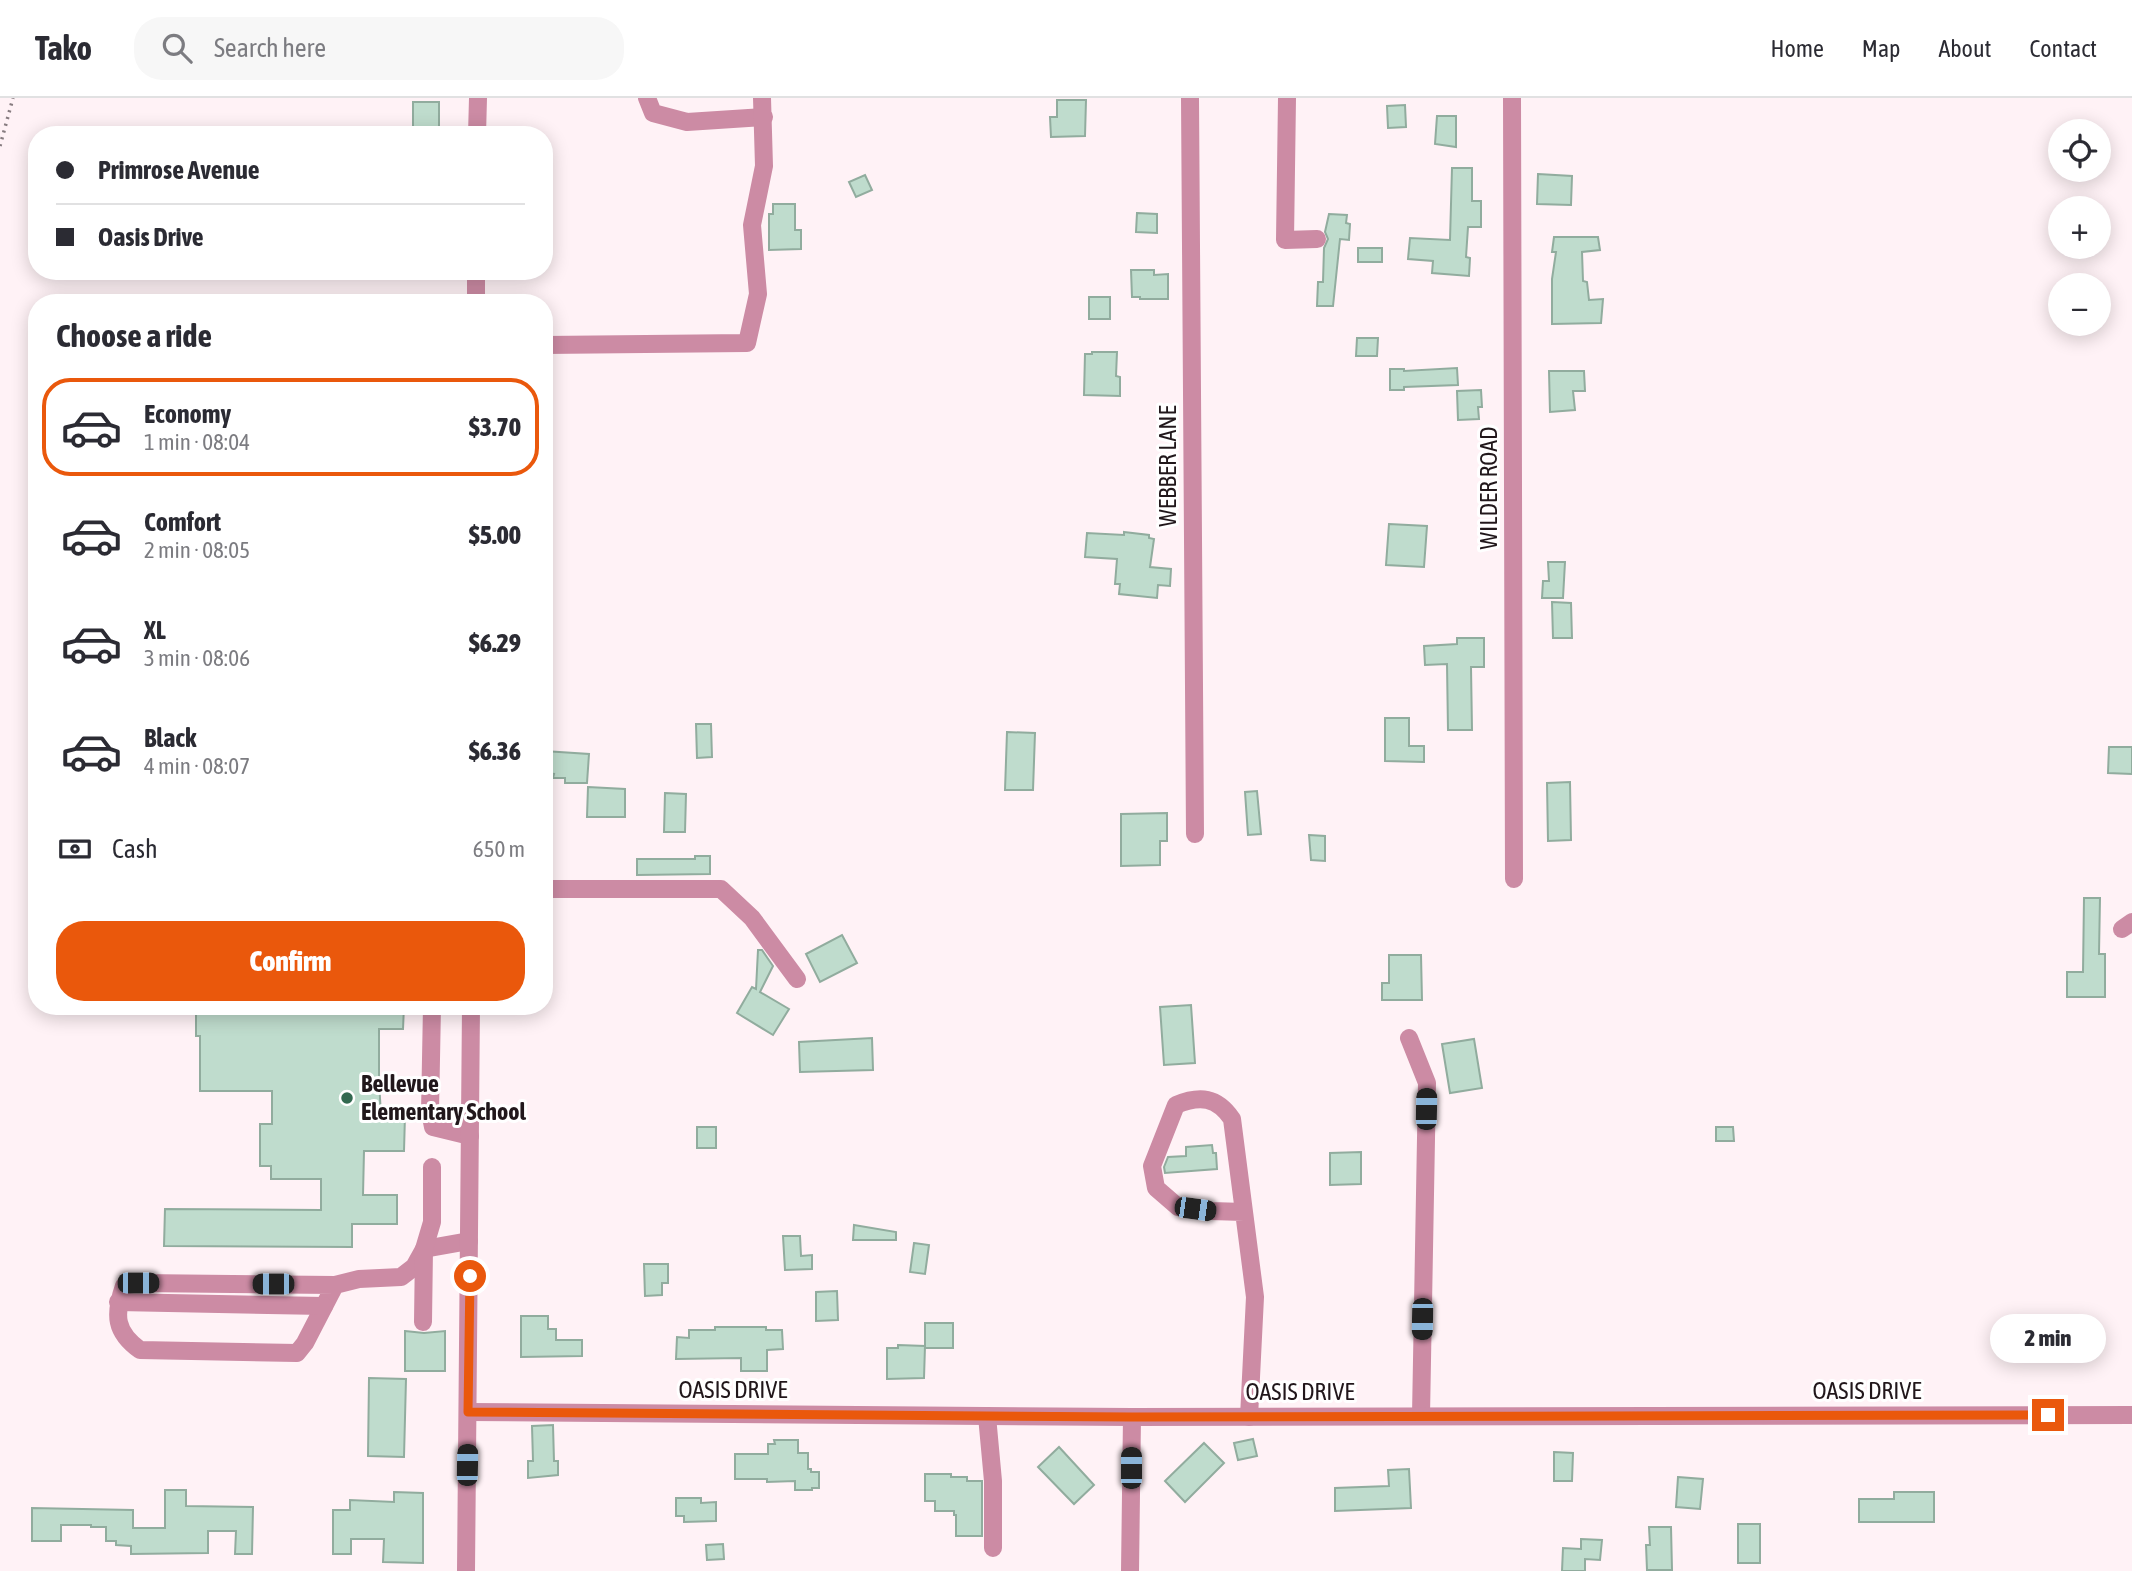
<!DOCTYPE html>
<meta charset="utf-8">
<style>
body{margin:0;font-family:"Asap Condensed",sans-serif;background:#f7f7f7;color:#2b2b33;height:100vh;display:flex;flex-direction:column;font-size:26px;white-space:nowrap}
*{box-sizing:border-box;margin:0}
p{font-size:23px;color:#7c7c81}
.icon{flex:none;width:38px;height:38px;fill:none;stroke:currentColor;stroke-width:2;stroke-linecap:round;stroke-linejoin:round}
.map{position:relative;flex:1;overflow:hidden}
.details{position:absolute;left:28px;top:196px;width:525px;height:721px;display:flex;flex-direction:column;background:#fff;border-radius:28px;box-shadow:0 4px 18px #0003}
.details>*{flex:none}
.guide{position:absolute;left:28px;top:28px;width:525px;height:154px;border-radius:28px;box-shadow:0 4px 18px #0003;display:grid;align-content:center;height:154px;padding:0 28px;background:#fff}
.controls{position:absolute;left:2048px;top:21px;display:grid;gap:14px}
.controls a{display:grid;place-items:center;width:63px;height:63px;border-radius:50%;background:#fff;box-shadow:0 4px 18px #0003;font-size:35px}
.end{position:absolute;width:32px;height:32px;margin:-16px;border:9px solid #ea580c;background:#fff;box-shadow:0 0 0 4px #fff}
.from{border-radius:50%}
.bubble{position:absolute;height:49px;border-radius:24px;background:#fff;box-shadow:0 4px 18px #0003;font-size:23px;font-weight:800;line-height:49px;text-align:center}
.car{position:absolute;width:21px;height:42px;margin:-21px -10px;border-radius:9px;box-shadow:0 0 5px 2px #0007;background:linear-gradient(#222 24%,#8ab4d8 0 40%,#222 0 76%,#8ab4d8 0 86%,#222 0)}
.guide b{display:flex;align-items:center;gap:24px;height:66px;font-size:26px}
.guide b+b{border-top:2px solid #e1e1e2}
.guide i{width:18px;height:18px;background:#2b2b33}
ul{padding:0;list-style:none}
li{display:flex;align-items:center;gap:21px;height:98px;margin:0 14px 10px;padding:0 14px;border:4px solid transparent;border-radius:28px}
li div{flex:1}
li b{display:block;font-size:26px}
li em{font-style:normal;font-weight:800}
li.on{border-color:#ea580c}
li>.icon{width:63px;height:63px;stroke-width:1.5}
h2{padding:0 28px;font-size:32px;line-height:84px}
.pay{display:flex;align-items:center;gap:18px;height:77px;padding:0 28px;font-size:26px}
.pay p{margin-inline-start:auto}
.primary-button{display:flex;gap:14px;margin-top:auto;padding:14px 28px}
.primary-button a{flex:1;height:80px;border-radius:28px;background:#ea580c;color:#fff;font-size:28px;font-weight:800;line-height:80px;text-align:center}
header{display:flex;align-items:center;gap:42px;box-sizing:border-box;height:98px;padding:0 35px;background:#fff;border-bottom:2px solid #e1e1e2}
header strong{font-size:33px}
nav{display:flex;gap:38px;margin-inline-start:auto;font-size:24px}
.search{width:490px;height:63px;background:#f7f7f7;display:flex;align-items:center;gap:18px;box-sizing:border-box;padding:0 24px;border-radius:28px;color:#7c7c81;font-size:26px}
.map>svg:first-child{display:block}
</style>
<header>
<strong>Tako</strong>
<div class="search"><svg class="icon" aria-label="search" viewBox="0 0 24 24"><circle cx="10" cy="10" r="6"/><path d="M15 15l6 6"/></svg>Search here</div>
<nav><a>Home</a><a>Map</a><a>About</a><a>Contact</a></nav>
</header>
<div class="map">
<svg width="2132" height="1473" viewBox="0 0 2132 1473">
<rect width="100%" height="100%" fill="#fff2f6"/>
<g fill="#bfdccd" stroke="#91ac9e" stroke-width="2">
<polygon points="1057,2 1086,2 1085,38 1051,39 1050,19 1057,19"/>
<rect x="413" y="4" width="26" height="33"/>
<polygon points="1405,7 1406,29 1388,30 1387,8"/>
<polygon points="1437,18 1456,18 1456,49 1435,46"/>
<polygon points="1452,70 1472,70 1472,103 1481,103 1481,129 1468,129 1466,159 1470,160 1469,178 1432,175 1433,163 1408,161 1410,140 1450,142"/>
<polygon points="1538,76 1572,78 1571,107 1537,106"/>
<polygon points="865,77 872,92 856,99 849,84"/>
<polygon points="773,106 795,106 795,132 801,132 801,151 769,152 769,116 773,116"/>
<polygon points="1137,115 1157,116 1157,135 1136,134"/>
<polygon points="1329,116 1347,117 1346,125 1350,126 1349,142 1340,141 1333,208 1317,208 1318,184 1323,184 1324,150 1328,141 1325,134"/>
<polygon points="1554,139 1598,139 1600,152 1582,154 1583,183 1587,184 1589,202 1603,201 1601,225 1552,226 1552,181 1556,154 1552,154"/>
<rect x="1358" y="150" width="24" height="14"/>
<polygon points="1131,172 1154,172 1154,177 1168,176 1168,201 1140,201 1140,199 1132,199"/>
<rect x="1089" y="199" width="21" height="22"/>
<polygon points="1357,240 1378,240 1377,258 1356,258"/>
<polygon points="1092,254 1117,254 1116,278 1120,279 1120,298 1084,297 1085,256 1092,256"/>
<polygon points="1457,270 1458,287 1404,289 1404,292 1390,292 1390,271 1404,271 1404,273"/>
<polygon points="1549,273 1584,273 1585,293 1573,293 1575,312 1550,314"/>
<polygon points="1481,292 1482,309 1478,309 1479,321 1458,322 1457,293"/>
<polygon points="1389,426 1427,428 1424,469 1386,467"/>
<polygon points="1124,434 1149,437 1149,440 1154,441 1150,469 1171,471 1170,488 1158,487 1157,500 1119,496 1120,486 1115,486 1117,461 1085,459 1087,435 1124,437"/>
<polygon points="1548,464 1565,464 1563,500 1542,500 1543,483 1549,483"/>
<polygon points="1552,504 1571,505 1572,540 1553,540"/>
<polygon points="1457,540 1484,540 1484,569 1471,569 1472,632 1448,632 1447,566 1425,567 1424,548 1457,546"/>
<polygon points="1385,620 1409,620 1409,648 1424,648 1424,664 1385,663"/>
<polygon points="696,626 711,626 712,659 697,660"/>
<polygon points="1007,634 1035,635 1033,692 1005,692"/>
<polygon points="2109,649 2132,649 2132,676 2108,675"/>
<polygon points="544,653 589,656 587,685 565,685 565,680 553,680 554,676 544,675"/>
<polygon points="1570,684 1571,742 1548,743 1547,685"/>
<polygon points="588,689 625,691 625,719 587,719"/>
<polygon points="1257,693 1261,736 1248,737 1245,694"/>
<polygon points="665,695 686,696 685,734 664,734"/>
<polygon points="1167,715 1167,743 1160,743 1160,767 1121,768 1121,716"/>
<polygon points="1309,737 1325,738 1325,763 1311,762"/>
<polygon points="695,758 710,758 710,776 637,777 637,761 695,761"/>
<polygon points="2084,800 2100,800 2099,856 2105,856 2105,899 2067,899 2067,874 2083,874"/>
<polygon points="842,837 857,865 820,884 806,856"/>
<polygon points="758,852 762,852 773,868 760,894 789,911 773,937 737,915 752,889 756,891"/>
<polygon points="1389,857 1421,857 1422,902 1382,902 1382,885 1389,885"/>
<polygon points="1191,907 1195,965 1164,967 1160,909"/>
<polygon points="196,908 404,908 403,931 379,931 379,983 381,1017 405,1017 404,1053 364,1053 363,1097 397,1097 397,1126 352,1126 352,1149 164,1148 165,1111 321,1112 321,1081 271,1081 271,1068 260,1068 260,1026 272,1026 272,993 200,993 200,938 196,938"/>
<polygon points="872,940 873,972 800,974 799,944"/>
<polygon points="1474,941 1482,990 1450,995 1442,946"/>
<rect x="697" y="1029" width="19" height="21"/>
<polygon points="1716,1029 1733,1029 1734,1043 1716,1043"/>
<polygon points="1212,1047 1213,1055 1216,1055 1217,1071 1165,1075 1164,1069 1168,1059 1186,1058 1186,1049"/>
<polygon points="1361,1054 1361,1086 1330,1087 1330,1055"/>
<polygon points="854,1127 896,1134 896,1142 853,1142"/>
<polygon points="783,1138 800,1138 801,1158 812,1157 812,1171 785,1172"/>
<polygon points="914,1145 929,1147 925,1176 910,1174"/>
<polygon points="644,1166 668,1166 668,1185 662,1185 662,1197 645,1198"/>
<polygon points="837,1193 838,1222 816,1223 816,1194"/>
<polygon points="521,1218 548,1218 548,1231 556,1231 556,1242 582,1242 582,1258 521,1259"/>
<rect x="925" y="1225" width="28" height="25"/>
<polygon points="715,1229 766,1229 766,1232 782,1232 783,1251 767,1252 767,1273 741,1273 741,1260 676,1261 677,1239 689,1240 689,1232 715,1232"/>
<polygon points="405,1233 424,1235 445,1233 445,1273 405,1273"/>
<polygon points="898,1247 925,1248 924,1280 887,1281 887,1250 898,1250"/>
<polygon points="369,1280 406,1281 404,1359 368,1358"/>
<polygon points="553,1327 554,1363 558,1363 558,1377 528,1380 528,1363 533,1363 532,1328"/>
<polygon points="1253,1341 1257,1358 1238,1362 1234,1345"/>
<polygon points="774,1342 798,1342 798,1355 808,1355 808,1371 811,1371 811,1374 819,1374 819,1390 812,1390 812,1392 795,1392 795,1383 767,1384 767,1381 735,1381 735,1356 768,1356 768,1346 775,1346"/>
<polygon points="1204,1345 1224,1365 1185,1404 1165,1383"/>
<polygon points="1059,1349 1094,1387 1074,1406 1038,1369"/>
<polygon points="1554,1354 1573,1355 1572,1383 1554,1383"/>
<polygon points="1409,1371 1411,1410 1335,1413 1335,1390 1389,1388 1388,1372"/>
<polygon points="925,1376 951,1376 951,1379 967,1379 967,1383 982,1383 982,1438 956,1438 956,1417 954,1417 954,1413 935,1413 935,1403 925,1403"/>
<polygon points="1678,1379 1703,1381 1700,1411 1676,1409"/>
<polygon points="165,1392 186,1392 186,1408 253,1409 252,1456 235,1456 236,1433 208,1433 208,1455 131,1456 131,1448 116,1447 116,1443 106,1443 106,1429 91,1429 91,1427 61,1427 61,1443 32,1443 32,1410 133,1412 133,1430 165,1430"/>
<polygon points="394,1394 423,1395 423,1465 383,1464 384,1441 351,1441 351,1456 333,1456 333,1412 350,1412 350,1402 394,1404"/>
<polygon points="1894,1394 1934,1394 1934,1424 1859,1424 1859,1401 1894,1401"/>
<polygon points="676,1400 701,1400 701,1405 716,1404 716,1423 684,1424 684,1418 676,1418"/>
<rect x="1738" y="1426" width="22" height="39"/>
<polygon points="1649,1429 1671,1429 1672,1472 1647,1472 1646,1447 1650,1447"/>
<polygon points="1581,1441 1602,1442 1600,1462 1585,1461 1585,1473 1562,1473 1563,1450 1581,1451"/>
<polygon points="723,1446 724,1461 707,1462 706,1447"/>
</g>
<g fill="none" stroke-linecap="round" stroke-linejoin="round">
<polyline stroke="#877c80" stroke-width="3.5" stroke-dasharray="2 5" stroke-linecap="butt" points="0,48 13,0"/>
<g stroke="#cc8ba4" stroke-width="18">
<polyline points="647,0 653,15 687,24 764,19"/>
<polyline points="1190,0 1195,736"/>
<polyline points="1287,0 1285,142 1317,141"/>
<polyline points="1512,0 1514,781"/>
<polyline points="477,37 478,0"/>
<polyline points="476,205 476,173"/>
<polyline points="544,247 747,245 758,196 752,127 764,68 762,0"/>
<polyline points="544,791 721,791 752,820 797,881"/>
<polyline points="2122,831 2132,824"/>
<polyline points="432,908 430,1014 433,1029 470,1038"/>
<polyline points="1409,940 1427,985 1421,1318"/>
<path d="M 1244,1114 L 1211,1113 L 1178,1109 L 1156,1090 L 1152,1068 L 1176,1007 C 1200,997 1217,999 1232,1021 L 1255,1199 L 1249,1319"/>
<path d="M 335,1187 L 305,1245 L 297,1255 L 140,1252 C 115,1234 114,1217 124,1188 L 138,1185 L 335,1187 L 359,1181 L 401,1179 L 414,1169 L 424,1151 L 469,1143"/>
<polyline points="118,1204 324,1208"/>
<polyline points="423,1224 424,1151 432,1124 432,1069"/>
<polyline points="468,1314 1132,1319 2132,1317"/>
<polyline points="987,1318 993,1383 993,1450"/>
<polyline points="466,1473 471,908"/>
<polyline points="1130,1473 1132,1319"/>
</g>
</g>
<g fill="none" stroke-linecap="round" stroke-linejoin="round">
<polyline stroke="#ea580c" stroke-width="9" points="470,1178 468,1314 1132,1319 2048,1317"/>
</g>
<circle fill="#326950" stroke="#fff" stroke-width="2.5" cx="347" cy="1000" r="7"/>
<g text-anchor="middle" stroke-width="6" stroke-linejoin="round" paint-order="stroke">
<g font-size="24" fill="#21171b" stroke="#fff">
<text transform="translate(1168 368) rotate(-90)" y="8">WEBBER LANE</text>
<text transform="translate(1489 390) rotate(-90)" y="8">WILDER ROAD</text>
<text x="733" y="1300">OASIS DRIVE</text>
<text x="1867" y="1301">OASIS DRIVE</text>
<text x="1300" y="1302">OASIS DRIVE</text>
</g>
<g font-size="24" font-weight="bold" fill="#21171b" stroke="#fff" text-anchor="start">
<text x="361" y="994">Bellevue<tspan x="361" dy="28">Elementary School</tspan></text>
</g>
</g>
</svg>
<div class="controls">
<a><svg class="icon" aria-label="locate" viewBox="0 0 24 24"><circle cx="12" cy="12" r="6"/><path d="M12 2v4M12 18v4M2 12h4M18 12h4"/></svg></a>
<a>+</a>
<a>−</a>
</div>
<i class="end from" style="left:470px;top:1178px"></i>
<i class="end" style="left:2048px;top:1317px"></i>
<div class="bubble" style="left:1990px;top:1216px;width:116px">2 min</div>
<i class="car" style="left:1426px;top:1011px;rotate:1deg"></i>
<i class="car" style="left:1195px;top:1111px;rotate:98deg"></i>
<i class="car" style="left:138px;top:1185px;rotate:90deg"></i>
<i class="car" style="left:273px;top:1186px;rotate:270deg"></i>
<i class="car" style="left:1422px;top:1221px;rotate:181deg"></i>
<i class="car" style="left:467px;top:1367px;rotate:1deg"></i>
<i class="car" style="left:1131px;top:1370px;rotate:0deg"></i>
<div class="guide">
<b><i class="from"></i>Primrose Avenue</b>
<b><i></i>Oasis Drive</b>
</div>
<section class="details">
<h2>Choose a ride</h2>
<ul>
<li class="on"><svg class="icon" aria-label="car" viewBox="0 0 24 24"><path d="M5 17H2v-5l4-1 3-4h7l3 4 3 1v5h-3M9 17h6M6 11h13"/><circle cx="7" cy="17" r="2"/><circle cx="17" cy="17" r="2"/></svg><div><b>Economy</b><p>1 min · 08:04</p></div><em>$3.70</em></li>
<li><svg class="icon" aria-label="car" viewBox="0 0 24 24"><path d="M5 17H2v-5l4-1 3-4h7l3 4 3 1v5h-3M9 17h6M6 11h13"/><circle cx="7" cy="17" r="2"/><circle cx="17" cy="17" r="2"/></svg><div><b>Comfort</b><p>2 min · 08:05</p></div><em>$5.00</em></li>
<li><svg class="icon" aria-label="car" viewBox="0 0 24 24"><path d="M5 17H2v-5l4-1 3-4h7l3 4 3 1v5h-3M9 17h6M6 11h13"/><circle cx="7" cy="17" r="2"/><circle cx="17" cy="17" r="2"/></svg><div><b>XL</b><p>3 min · 08:06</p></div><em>$6.29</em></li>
<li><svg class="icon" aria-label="car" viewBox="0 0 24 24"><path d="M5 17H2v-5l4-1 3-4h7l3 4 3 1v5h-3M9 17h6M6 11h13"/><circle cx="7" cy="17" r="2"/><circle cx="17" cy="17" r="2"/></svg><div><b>Black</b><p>4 min · 08:07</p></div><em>$6.36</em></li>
</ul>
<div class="pay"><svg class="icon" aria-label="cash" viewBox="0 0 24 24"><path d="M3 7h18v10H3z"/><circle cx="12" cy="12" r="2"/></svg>Cash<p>650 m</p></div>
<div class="primary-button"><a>Confirm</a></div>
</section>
</div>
